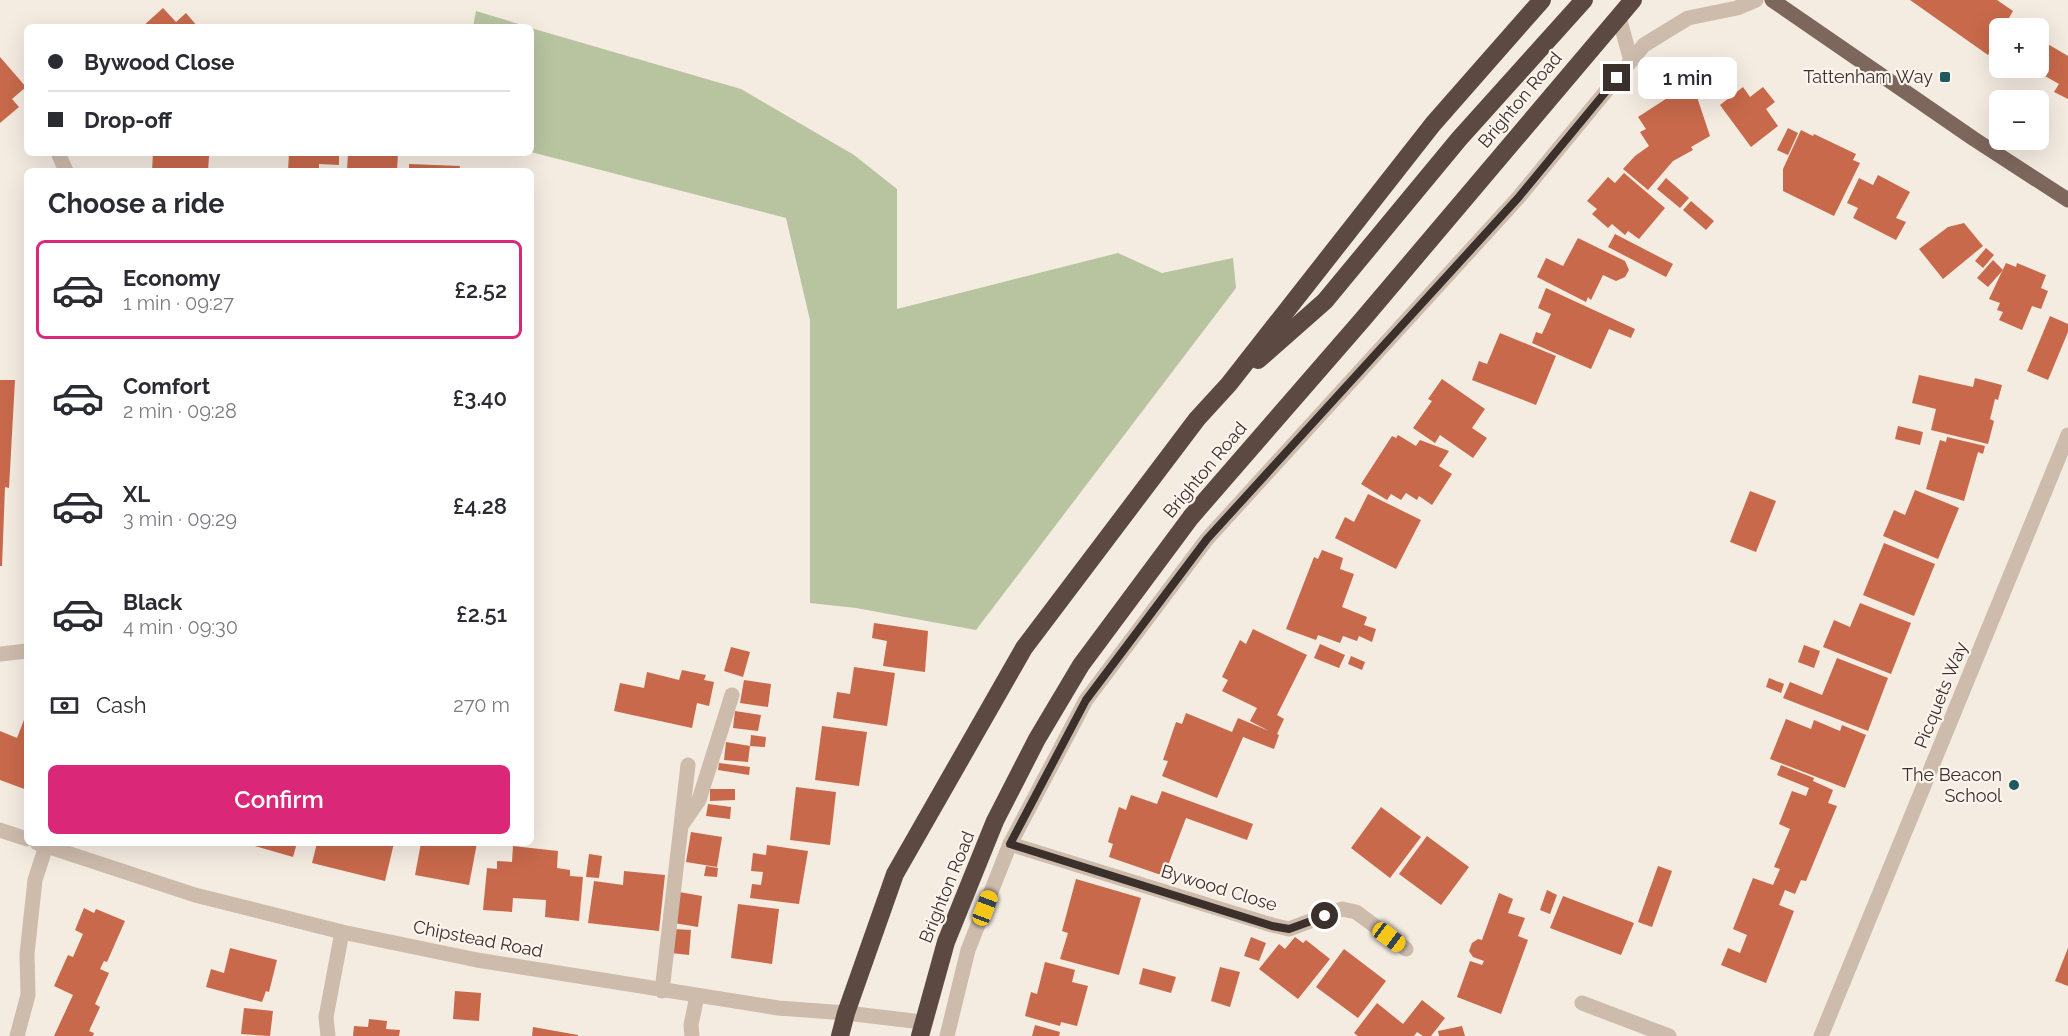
<!DOCTYPE html>
<meta charset="utf-8">
<style>
body{margin:0;font-family:Raleway,sans-serif;background:#f2f2f3;color:#2b2b33;height:100vh;display:flex;flex-direction:column;font-size:22px;white-space:nowrap}
*{box-sizing:border-box;margin:0}
p{font-size:20px;color:#7c7c81}
.icon{flex:none;width:33px;height:33px;fill:none;stroke:currentColor;stroke-width:2;stroke-linecap:round;stroke-linejoin:round}
.map{position:relative;flex:1;overflow:hidden}
.sheet{position:absolute;left:24px;top:168px;width:510px;height:678px;display:flex;flex-direction:column;background:#fff;border-radius:9px;box-shadow:0 6px 24px #0002}
.sheet>*{flex:none}
.banner{position:absolute;left:24px;top:24px;width:510px;height:132px;border-radius:9px;box-shadow:0 6px 24px #0002;display:grid;align-content:center;height:132px;padding:0 24px;background:#fff}
.buttons{position:absolute;left:1989px;top:18px;display:grid;gap:12px}
.buttons a{display:grid;place-items:center;width:60px;height:60px;border-radius:9px;background:#fff;box-shadow:0 6px 24px #0002;font-size:30px}
.end{position:absolute;width:27px;height:27px;margin:-14px;border:8px solid #3b302b;background:#fff;box-shadow:0 0 0 3px #fff}
.from{border-radius:50%}
.bubble{position:absolute;height:42px;border-radius:9px;background:#fff;box-shadow:0 6px 24px #0002;font-size:20px;font-weight:600;line-height:42px;text-align:center}
.car{position:absolute;width:18px;height:36px;margin:-18px -9px;border-radius:8px;box-shadow:0 0 4px 2px #0007;background:linear-gradient(#f5c518 24%,#345 0 40%,#f5c518 0 76%,#345 0 86%,#f5c518 0)}
.banner b{display:flex;align-items:center;gap:21px;height:57px;font-size:22px}
.banner b+b{border-top:2px solid #e1e1e2}
.banner i{width:15px;height:15px;background:#2b2b33}
ul{padding:0;list-style:none}
li{display:flex;align-items:center;gap:18px;height:99px;margin:0 12px 9px;padding:0 12px;border:3px solid transparent;border-radius:9px}
li div{flex:1}
li b{display:block;font-size:22px}
li em{font-style:normal;font-weight:600}
li.selected{border-color:#db2777}
li>.icon{width:54px;height:54px;stroke-width:1.5}
h2{padding:0 24px;font-size:27px;line-height:72px}
.pay{display:flex;align-items:center;gap:15px;height:66px;padding:0 24px;font-size:22px}
.pay p{margin-inline-start:auto}
.primary-button{display:flex;gap:12px;margin-top:auto;padding:12px 24px}
.primary-button a{flex:1;height:69px;border-radius:9px;background:#db2777;color:#fff;font-size:24px;font-weight:600;line-height:69px;text-align:center}
.map>svg:first-child{display:block}
</style>
<div class="map">
<svg width="2068" height="1036" viewBox="0 0 2068 1036">
<rect width="100%" height="100%" fill="#f4ebe1"/>
<g fill="#b8c4a0">
<polygon points="476,11 529,27 473,27"/>
<polygon points="531,28 741,89 854,155 897,189 897,309 1118,253 1162,273 1233,258 1236,288 976,630 856,608 810,603 810,320 786,218 531,152"/>
</g>
<g fill="#c8694b">
<polygon points="1910,0 1997,0 2013,11 2003,28 2000,28 2000,35 1988,55"/>
<polygon points="163,8 176,22 186,13 198,27 142,27"/>
<polygon points="2038,33 2043,36 2041,40 2068,56 2068,99 2054,92 2059,84 2031,68 2038,68"/>
<polygon points="2000,47 2000,61 1994,57"/>
<polygon points="0,57 26,87 12,99 19,107 0,123"/>
<polygon points="2012,68 2025,68 2022,74"/>
<polygon points="1688,70 1710,136 1691,147 1693,150 1673,161 1648,190 1623,169 1635,156 1649,146 1640,132 1646,129 1638,117 1675,93 1670,79"/>
<polygon points="1743,87 1750,97 1763,87 1775,102 1766,109 1778,126 1751,147 1720,105"/>
<polygon points="1788,128 1798,133 1788,155 1777,150"/>
<polygon points="1801,130 1813,136 1814,134 1856,154 1853,160 1860,163 1834,216 1783,191 1783,169"/>
<polygon points="153,153 192,153 192,155 209,156 208,171 152,171"/>
<polygon points="289,153 339,153 339,165 319,164 319,171 288,171"/>
<polygon points="348,153 398,153 397,171 347,171"/>
<polygon points="409,164 460,166 459,171 409,171"/>
<polygon points="1624,173 1665,208 1639,239 1628,231 1625,235 1612,224 1608,228 1592,214 1597,209 1587,201 1608,177 1615,183"/>
<polygon points="1878,175 1910,192 1896,218 1906,222 1896,240 1853,218 1858,208 1847,203 1859,178 1873,185"/>
<polygon points="1666,178 1689,198 1680,208 1657,189"/>
<polygon points="1691,201 1714,221 1706,230 1683,210"/>
<polygon points="1964,223 1983,246 1943,279 1919,249 1948,227"/>
<polygon points="1615,234 1673,264 1666,277 1608,247"/>
<polygon points="1578,238 1625,261 1629,270 1625,277 1616,281 1603,275 1591,300 1588,297 1586,302 1537,277 1546,258 1563,266"/>
<polygon points="1986,248 1994,255 1983,268 1975,261"/>
<polygon points="1993,260 2003,270 1988,287 1977,278"/>
<polygon points="2006,263 2016,267 2017,263 2046,275 2041,288 2048,291 2041,309 2032,306 2022,330 1999,320 2003,312 1997,310 2000,303 1989,299"/>
<polygon points="1546,288 1635,329 1631,338 1609,329 1591,369 1532,343 1536,332 1542,334 1551,314 1538,308"/>
<polygon points="2050,316 2068,324 2068,332 2048,380 2027,371"/>
<polygon points="1500,333 1556,356 1536,405 1472,380 1479,361 1487,364"/>
<polygon points="1919,375 1973,387 1975,378 2002,385 1998,400 1995,399 1990,419 1994,421 1988,444 1931,430 1936,409 1912,403"/>
<polygon points="1442,379 1485,409 1472,428 1487,438 1473,458 1440,435 1435,443 1413,428 1432,401 1428,399"/>
<polygon points="0,380 15,380 9,488 5,487 2,566 0,566"/>
<polygon points="1898,426 1923,432 1920,445 1895,439"/>
<polygon points="1398,435 1416,446 1420,440 1449,451 1439,466 1452,474 1432,505 1419,496 1417,500 1406,493 1401,500 1391,494 1387,500 1361,484 1392,436 1396,438"/>
<polygon points="1947,437 1985,446 1983,454 1978,452 1964,501 1926,489 1940,440 1946,442"/>
<polygon points="1915,490 1959,508 1938,559 1883,536 1894,510 1905,515"/>
<polygon points="1750,491 1776,501 1756,552 1730,542"/>
<polygon points="1368,494 1421,520 1396,569 1335,538 1345,517 1354,522"/>
<polygon points="1884,543 1935,564 1914,616 1863,595"/>
<polygon points="1322,550 1343,558 1340,569 1354,574 1342,607 1367,617 1364,625 1376,629 1372,642 1359,636 1357,641 1343,636 1340,643 1318,635 1316,640 1286,629 1314,557 1318,559"/>
<polygon points="1860,603 1911,623 1891,674 1823,647 1834,620 1850,627"/>
<polygon points="874,623 928,631 925,672 883,666 887,641 872,638"/>
<polygon points="1253,629 1307,655 1277,715 1284,719 1277,734 1279,735 1274,749 1243,737 1217,798 1162,776 1168,761 1163,760 1176,722 1182,724 1186,713 1232,732 1238,718 1269,731 1250,721 1257,708 1222,691 1228,680 1222,677 1240,640 1246,644"/>
<polygon points="1320,644 1345,655 1339,668 1314,658"/>
<polygon points="1804,645 1820,651 1814,668 1798,662"/>
<polygon points="731,647 750,652 743,677 724,671"/>
<polygon points="1351,656 1365,662 1362,670 1348,664"/>
<polygon points="1837,658 1888,678 1868,731 1783,698 1790,682 1822,695"/>
<polygon points="854,667 895,673 887,726 833,718 837,692 850,694"/>
<polygon points="682,670 706,675 704,680 714,682 709,706 697,703 692,728 614,711 620,683 644,688 647,672 679,680"/>
<polygon points="1769,678 1784,684 1781,693 1766,687"/>
<polygon points="744,680 771,684 768,707 740,703"/>
<polygon points="735,711 761,715 758,731 733,728"/>
<polygon points="27,712 27,790 0,780 0,731 17,738"/>
<polygon points="1786,719 1811,729 1814,720 1840,731 1842,725 1866,735 1845,788 1770,759"/>
<polygon points="822,726 867,732 859,786 815,780"/>
<polygon points="751,735 766,737 765,747 750,746 748,762 724,760 726,742 750,746"/>
<polygon points="719,763 750,767 749,775 718,770"/>
<polygon points="1781,765 1814,778 1813,781 1833,790 1828,803 1837,806 1806,881 1801,880 1795,894 1785,890 1779,905 1794,911 1766,983 1721,965 1728,948 1740,953 1747,935 1733,929 1753,878 1773,885 1780,869 1774,867 1790,829 1779,824 1792,791 1806,796 1809,788 1777,775"/>
<polygon points="796,787 836,792 830,845 790,840"/>
<polygon points="710,789 735,789 735,800 710,801"/>
<polygon points="1162,791 1253,824 1247,840 1186,818 1164,876 1109,857 1113,844 1108,842 1119,807 1126,810 1131,795 1157,804"/>
<polygon points="708,804 731,807 730,819 706,816"/>
<polygon points="1381,807 1421,837 1390,878 1351,848"/>
<polygon points="691,832 722,837 717,867 686,862"/>
<polygon points="1427,836 1469,867 1441,905 1399,874"/>
<polygon points="245,843 297,843 293,857"/>
<polygon points="317,843 394,843 385,881 312,863"/>
<polygon points="421,843 477,843 469,885 415,875"/>
<polygon points="767,845 808,851 799,904 750,898 752,884 761,885 763,872 751,871 753,853 766,855"/>
<polygon points="513,846 558,851 557,868 570,870 570,876 583,877 579,921 545,917 546,900 513,898 512,912 483,910 487,868 497,869 497,861 512,862"/>
<polygon points="589,854 602,856 599,878 586,877"/>
<polygon points="706,866 718,868 717,877 704,876"/>
<polygon points="1658,866 1672,871 1652,927 1638,922"/>
<polygon points="624,871 665,875 659,931 588,923 594,881 623,885"/>
<polygon points="1076,879 1141,898 1119,975 1060,959 1068,933 1062,931"/>
<polygon points="1547,890 1557,895 1550,914 1540,910"/>
<polygon points="679,892 702,896 698,927 674,923"/>
<polygon points="1499,893 1513,899 1508,913 1525,918 1518,936 1528,940 1501,1014 1457,997 1470,961 1482,965 1484,961 1473,957 1469,951 1472,943 1478,939 1482,940"/>
<polygon points="1563,896 1634,923 1621,955 1550,928"/>
<polygon points="738,904 779,909 772,964 731,958"/>
<polygon points="84,908 94,913 96,909 125,921 107,962 104,961 100,969 109,973 95,1004 100,1007 89,1031 94,1033 93,1036 54,1036 73,995 54,986 68,955 73,957 83,934 75,930"/>
<polygon points="674,929 691,930 689,955 671,953"/>
<polygon points="1251,937 1266,943 1259,961 1244,956"/>
<polygon points="1295,937 1303,943 1306,940 1330,959 1298,999 1259,969 1279,944 1285,949"/>
<polygon points="230,948 277,960 269,992 266,991 262,1002 206,987 211,969 224,973"/>
<polygon points="2068,948 2068,986 2055,981"/>
<polygon points="1344,949 1386,981 1358,1018 1316,987"/>
<polygon points="1045,962 1075,970 1072,982 1088,986 1077,1026 1061,1022 1060,1026 1025,1016 1031,992 1037,994"/>
<polygon points="1220,967 1240,972 1230,1007 1211,1001"/>
<polygon points="1143,968 1176,977 1171,993 1139,984"/>
<polygon points="455,991 481,993 479,1021 453,1019"/>
<polygon points="1422,1000 1445,1018 1431,1036 1423,1036 1417,1032 1414,1036 1358,1036 1354,1033 1377,1003 1403,1024"/>
<polygon points="244,1008 273,1011 270,1036 241,1034"/>
<polygon points="369,1019 387,1021 386,1029 400,1030 399,1036 353,1036 354,1026 368,1027"/>
<polygon points="1035,1025 1060,1032 1059,1036 1032,1036"/>
<polygon points="1462,1026 1465,1036 1439,1036 1438,1031"/>
<polygon points="533,1027 578,1035 578,1036 532,1036"/>
</g>
<g fill="none" stroke-linecap="round" stroke-linejoin="round">
<g stroke="#cdbbac" stroke-width="15">
<polyline points="1619,17 1631,61"/>
<polyline points="59,155 66,171"/>
<polyline points="0,654 27,651"/>
<polyline points="683,823 699,800 732,695"/>
<polyline points="0,830 27,839"/>
<polyline points="37,843 195,895 342,932 477,960 778,1008 846,1013 922,1022"/>
<polyline points="1010,844 1272,925 1289,929 1342,909 1356,912 1406,949"/>
<polyline points="662,991 688,765"/>
<polyline points="1582,1003 1669,1036"/>
<polyline points="17,1036 28,995 27,954 35,880 46,846"/>
<polyline points="328,1036 326,1017 342,932"/>
<polyline points="692,1036 691,1025 697,996"/>
<polyline points="947,1036 968,950 1010,844 1086,700 1207,539 1518,198 1644,45 1688,18 1737,8 1756,0"/>
<polyline points="1821,1036 2068,435"/>
</g>
<polyline stroke="#7d675c" stroke-width="15" points="1772,0 1974,139 2068,200"/>
<g stroke="#5c4a42" stroke-width="18">
<polyline points="1258,360 1325,301 1459,139 1584,0"/>
<polyline points="840,1036 846,1013 895,874 1024,648 1197,419 1229,384 1433,124 1542,0"/>
<polyline points="920,1036 946,942 995,821 1037,739 1081,665 1191,517 1363,319 1633,0"/>
</g>
</g>
<g fill="none" stroke-linecap="round" stroke-linejoin="round">
<polyline stroke="#3b302b" stroke-width="8" points="1325,916 1289,929 1272,926 1010,844 1086,700 1207,539 1518,198 1617,78"/>
</g>
<g fill="#1f5a5e" stroke="#fbf5ee" stroke-width="2">
<rect x="1939" y="71" width="12" height="12" rx="3"/>
<circle cx="2014" cy="785" r="6"/>
</g>
<g text-anchor="middle" stroke-width="4.5" stroke-linejoin="round" paint-order="stroke">
<g font-size="18" fill="#3b302b" stroke="#fbf5ee" text-anchor="end">
<text x="1933" y="83">Tattenham Way</text>
<text x="2002" y="781">The Beacon<tspan x="2002" dy="21">School</tspan></text>
</g>
<g font-size="18" fill="#3b302b" stroke="#fbf5ee">
<text transform="translate(1520 100) rotate(-50)" y="6">Brighton Road</text>
<text transform="translate(1205 470) rotate(-50)" y="6">Brighton Road</text>
<text transform="translate(1941 695) rotate(-68)" y="6">Picquets Way</text>
<text transform="translate(947 887) rotate(-68)" y="6">Brighton Road</text>
<text transform="translate(1219 888) rotate(17)" y="6">Bywood Close</text>
<text transform="translate(478 939) rotate(11)" y="6">Chipstead Road</text>
</g>
</g>
</svg>
<div class="buttons">
<a>+</a>
<a>−</a>
</div>
<i class="end from" style="left:1325px;top:916px"></i>
<i class="end" style="left:1617px;top:78px"></i>
<div class="bubble" style="left:1638px;top:57px;width:99px">1 min</div>
<i class="car" style="left:985px;top:908px;rotate:21deg"></i>
<i class="car" style="left:1389px;top:937px;rotate:127deg"></i>
<div class="banner">
<b><i class="from"></i>Bywood Close</b>
<b><i></i>Drop-off</b>
</div>
<section class="sheet">
<h2>Choose a ride</h2>
<ul>
<li class="selected"><svg class="icon" aria-label="car" viewBox="0 0 24 24"><path d="M5 17H2v-5l4-1 3-4h7l3 4 3 1v5h-3M9 17h6M6 11h13"/><circle cx="7" cy="17" r="2"/><circle cx="17" cy="17" r="2"/></svg><div><b>Economy</b><p>1 min · 09:27</p></div><em>£2.52</em></li>
<li><svg class="icon" aria-label="car" viewBox="0 0 24 24"><path d="M5 17H2v-5l4-1 3-4h7l3 4 3 1v5h-3M9 17h6M6 11h13"/><circle cx="7" cy="17" r="2"/><circle cx="17" cy="17" r="2"/></svg><div><b>Comfort</b><p>2 min · 09:28</p></div><em>£3.40</em></li>
<li><svg class="icon" aria-label="car" viewBox="0 0 24 24"><path d="M5 17H2v-5l4-1 3-4h7l3 4 3 1v5h-3M9 17h6M6 11h13"/><circle cx="7" cy="17" r="2"/><circle cx="17" cy="17" r="2"/></svg><div><b>XL</b><p>3 min · 09:29</p></div><em>£4.28</em></li>
<li><svg class="icon" aria-label="car" viewBox="0 0 24 24"><path d="M5 17H2v-5l4-1 3-4h7l3 4 3 1v5h-3M9 17h6M6 11h13"/><circle cx="7" cy="17" r="2"/><circle cx="17" cy="17" r="2"/></svg><div><b>Black</b><p>4 min · 09:30</p></div><em>£2.51</em></li>
</ul>
<div class="pay"><svg class="icon" aria-label="cash" viewBox="0 0 24 24"><path d="M3 7h18v10H3z"/><circle cx="12" cy="12" r="2"/></svg>Cash<p>270 m</p></div>
<div class="primary-button"><a>Confirm</a></div>
</section>
</div>
